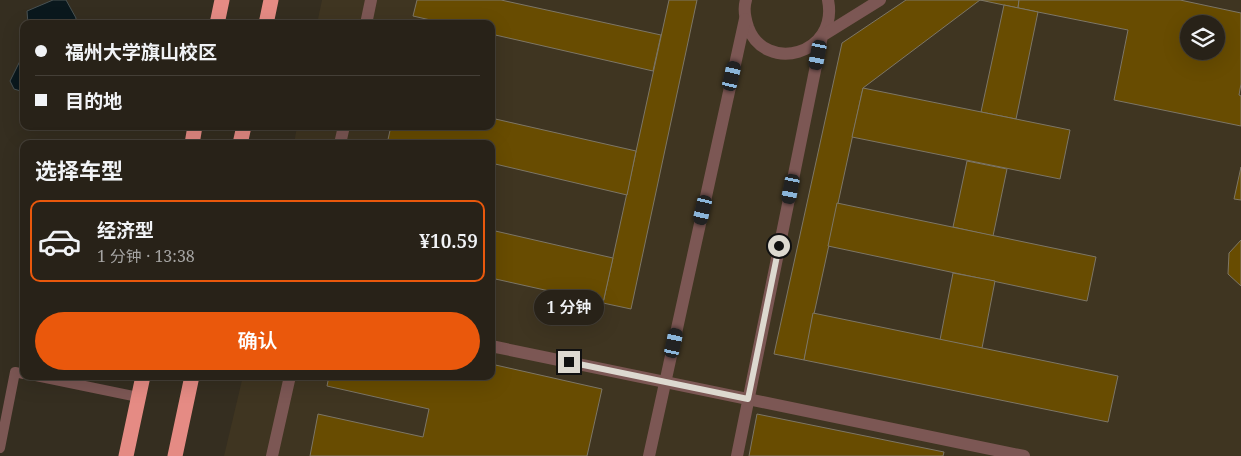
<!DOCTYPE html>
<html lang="zh">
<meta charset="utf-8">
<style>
body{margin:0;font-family:"Noto Serif","Noto Sans SC",serif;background:#302a21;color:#f1f3f6;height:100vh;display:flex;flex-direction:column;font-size:19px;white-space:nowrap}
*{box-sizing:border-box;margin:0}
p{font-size:16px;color:#a5a4a2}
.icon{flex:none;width:28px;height:28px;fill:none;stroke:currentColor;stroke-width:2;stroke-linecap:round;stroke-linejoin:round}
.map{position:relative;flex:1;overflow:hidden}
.drawer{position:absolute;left:20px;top:140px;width:475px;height:240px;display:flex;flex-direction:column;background:#282218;border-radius:10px;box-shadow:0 5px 20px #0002,0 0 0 1px #443f37}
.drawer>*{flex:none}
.hud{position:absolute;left:20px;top:20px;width:475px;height:110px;border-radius:10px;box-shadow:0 5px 20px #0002,0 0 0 1px #443f37;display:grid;align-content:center;height:110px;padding:0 15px;background:#282218}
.tools{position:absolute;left:1180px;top:15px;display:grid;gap:10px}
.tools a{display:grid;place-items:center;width:45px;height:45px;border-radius:50%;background:#282218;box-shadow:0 5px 20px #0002,0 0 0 1px #443f37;font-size:25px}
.end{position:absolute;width:22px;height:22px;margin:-11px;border:6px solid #ddd9d0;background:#111;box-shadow:0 0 0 2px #111}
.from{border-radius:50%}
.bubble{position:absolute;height:35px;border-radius:18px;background:#282218;box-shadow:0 5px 20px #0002,0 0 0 1px #443f37;font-size:16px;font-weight:600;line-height:35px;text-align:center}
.car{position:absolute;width:15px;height:30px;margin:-15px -8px;border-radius:6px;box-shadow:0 0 4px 1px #0007;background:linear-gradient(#222 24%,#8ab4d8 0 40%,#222 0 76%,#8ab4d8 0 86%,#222 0)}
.hud b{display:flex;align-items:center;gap:18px;height:48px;font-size:19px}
.hud b+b{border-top:1px solid #443f37}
.hud i{width:12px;height:12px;background:#f1f3f6}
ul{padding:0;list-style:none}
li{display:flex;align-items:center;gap:15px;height:82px;margin:0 10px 8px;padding:0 5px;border:2px solid transparent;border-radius:10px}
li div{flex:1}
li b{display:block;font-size:19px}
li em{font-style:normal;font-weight:600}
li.current{border-color:#ea580c}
li>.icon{width:45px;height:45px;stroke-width:1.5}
h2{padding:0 15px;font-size:22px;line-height:60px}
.primary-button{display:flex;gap:10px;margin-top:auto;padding:10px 15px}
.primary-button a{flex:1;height:58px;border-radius:30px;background:#ea580c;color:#fff;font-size:20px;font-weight:600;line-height:58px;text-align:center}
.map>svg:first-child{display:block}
</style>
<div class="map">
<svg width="1241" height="456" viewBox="0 0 1241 456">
<rect width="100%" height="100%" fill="#352e20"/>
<path fill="#3f3521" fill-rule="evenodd" d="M 322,0 L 1241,0 L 1241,456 L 224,456 L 243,376 L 491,376 L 491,144 L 294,144 L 297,126 L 491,126 L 491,24 L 317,24 ZM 1189,24 L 1216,24 L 1216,51 L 1189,51 Z"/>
<g fill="#0a181d" stroke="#495253">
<polygon points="53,0 66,0 76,18 75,24 28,24 27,11"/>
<polygon points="24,53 24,92 14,89 10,81"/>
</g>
<g fill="#684c01" stroke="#7d7666" fill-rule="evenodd">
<polygon points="417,0 501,0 661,35 653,71 491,34 491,24 448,24 413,16"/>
<polygon points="669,0 697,0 631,309 603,303"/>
<polygon points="906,0 1019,0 1018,8 980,0 863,88 804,360 774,354 842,43"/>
<path d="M 1019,0 L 1180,0 L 1241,13 L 1241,84 L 1239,95 L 1241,96 L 1241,126 L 1114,100 L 1128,30 L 1018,8 ZM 1189,24 L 1216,24 L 1216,51 L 1189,51 Z"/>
<polygon points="1004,5 1038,12 1016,119 981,112"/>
<polygon points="863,88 1070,130 1060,179 852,137"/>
<polygon points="491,118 636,151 627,195 491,163 491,144 387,144 391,126 491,126"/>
<polygon points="967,161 1007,169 993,236 953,227"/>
<polygon points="1241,167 1241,200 1234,199"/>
<polygon points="837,203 1096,257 1087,301 828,246"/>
<polygon points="491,230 613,258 603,303 491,278"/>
<polygon points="1241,240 1241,286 1228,274 1229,253"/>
<polygon points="953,273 995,281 982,348 940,340"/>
<polygon points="813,313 1118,376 1108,422 804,360"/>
<polygon points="491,364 602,389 587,456 310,456 318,414 423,437 429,409 327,386 329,376 491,376"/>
<polygon points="757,414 944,452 943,456 749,456"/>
</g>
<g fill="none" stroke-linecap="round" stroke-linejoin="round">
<g stroke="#7c5754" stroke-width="10">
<polyline points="36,376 138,397"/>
<polyline points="0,448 15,372 24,374"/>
</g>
<g stroke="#7c5754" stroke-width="12">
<path d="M 746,0 C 743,9 745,18 748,27 C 765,74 839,55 828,0"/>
<polyline points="366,24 371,0"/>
<polyline points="340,144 344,126"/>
<polyline points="491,346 1024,456"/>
<polyline points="272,456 290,376"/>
<polyline points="649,456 745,19"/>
<polyline points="737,456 822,36 880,0"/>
</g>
<g stroke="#e58b84" stroke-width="15">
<polyline points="217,24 222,0"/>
<polyline points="266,24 271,0"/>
<polyline points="192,144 195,126"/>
<polyline points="240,144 244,126"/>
<polyline points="126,456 143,376"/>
<polyline points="175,456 192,376"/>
</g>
</g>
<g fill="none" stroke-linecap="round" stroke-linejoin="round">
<polyline stroke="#ddd9d0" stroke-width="6" points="569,362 748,399 779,246"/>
</g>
</svg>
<div class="tools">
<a><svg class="icon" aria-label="layers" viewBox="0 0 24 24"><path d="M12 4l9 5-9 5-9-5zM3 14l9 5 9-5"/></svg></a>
</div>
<i class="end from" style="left:779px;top:246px"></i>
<i class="end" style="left:569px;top:362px"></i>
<div class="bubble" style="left:534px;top:290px;width:70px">1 分钟</div>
<i class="car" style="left:818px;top:55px;rotate:191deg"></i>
<i class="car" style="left:732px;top:76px;rotate:13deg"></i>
<i class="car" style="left:791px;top:189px;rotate:191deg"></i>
<i class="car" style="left:703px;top:210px;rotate:193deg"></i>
<i class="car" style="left:674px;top:343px;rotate:12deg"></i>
<div class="hud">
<b><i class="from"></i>福州大学旗山校区</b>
<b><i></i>目的地</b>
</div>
<section class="drawer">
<h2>选择车型</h2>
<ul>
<li class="current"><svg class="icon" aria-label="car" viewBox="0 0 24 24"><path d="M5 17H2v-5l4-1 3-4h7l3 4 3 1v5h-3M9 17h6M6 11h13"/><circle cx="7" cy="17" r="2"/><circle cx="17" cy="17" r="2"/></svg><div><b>经济型</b><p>1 分钟 · 13:38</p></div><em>¥10.59</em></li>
</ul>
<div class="primary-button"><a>确认</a></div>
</section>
</div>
